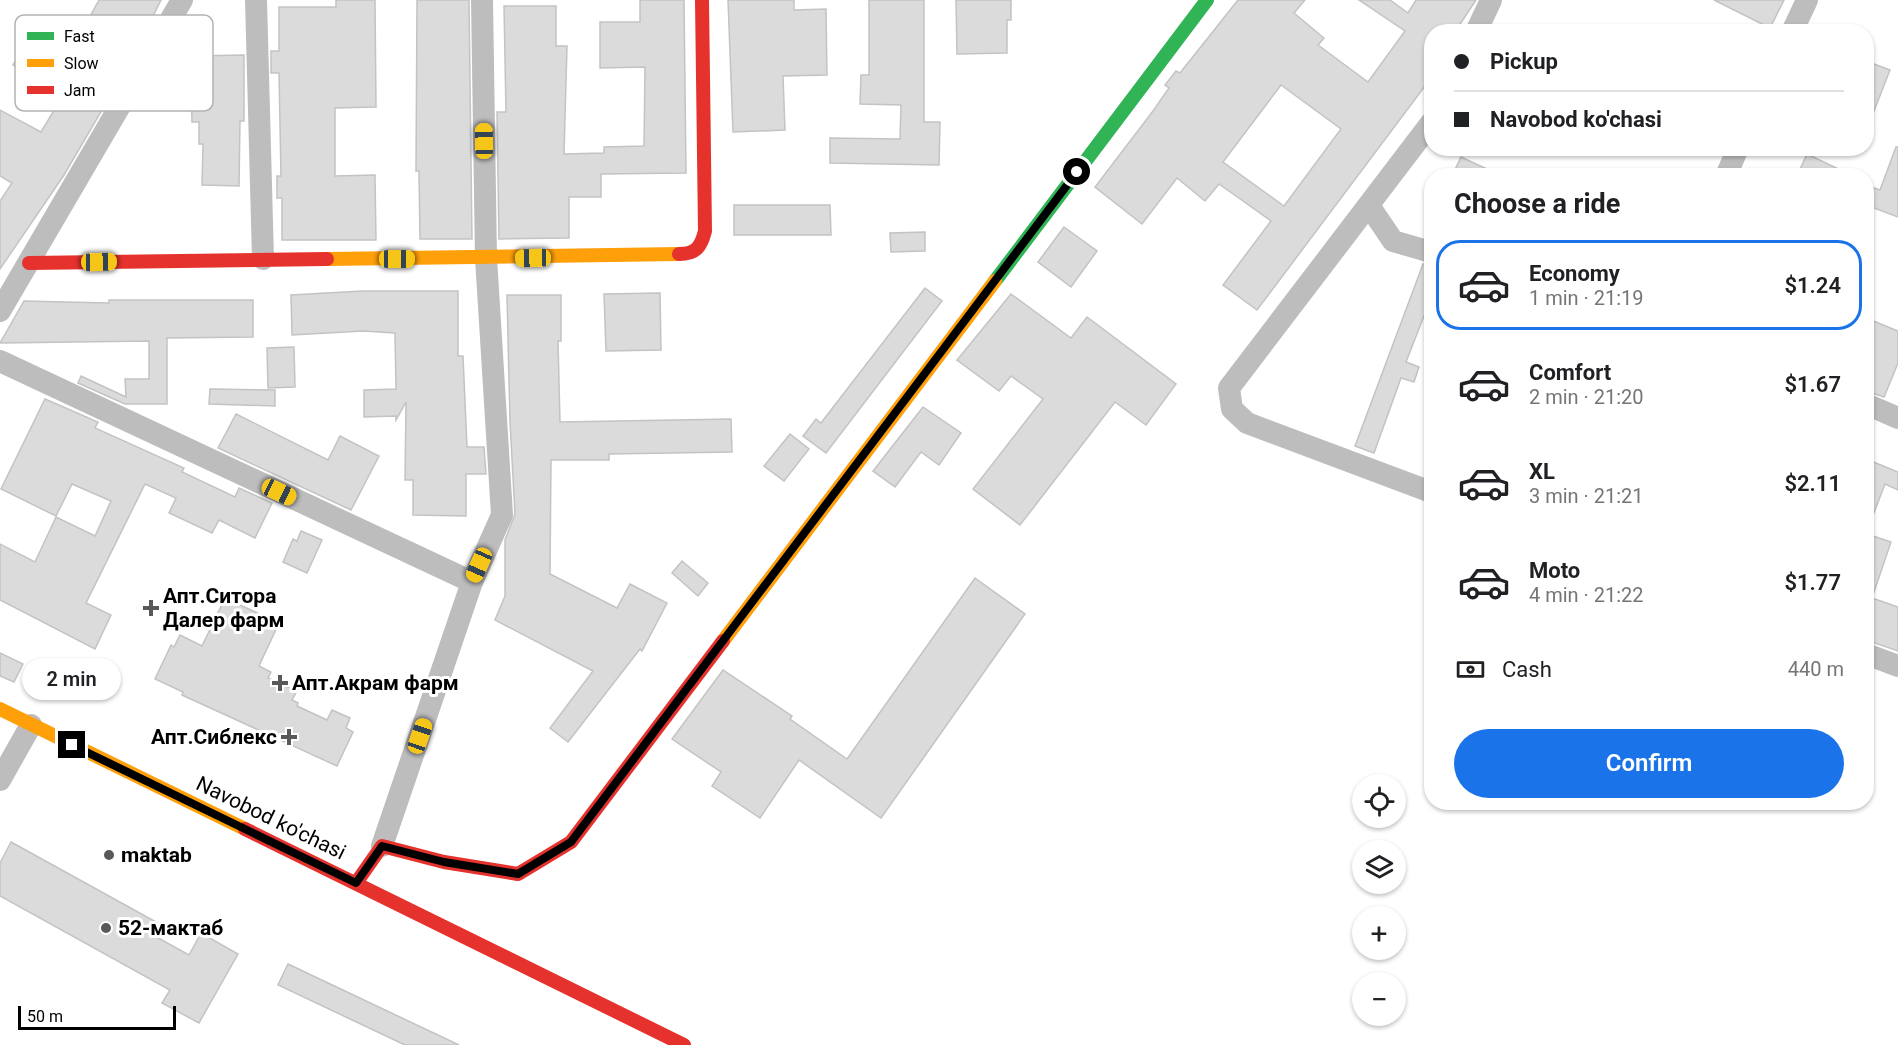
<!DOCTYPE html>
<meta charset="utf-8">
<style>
body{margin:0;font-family:Roboto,sans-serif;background:#f2f2f2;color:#202124;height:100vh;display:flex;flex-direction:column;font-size:22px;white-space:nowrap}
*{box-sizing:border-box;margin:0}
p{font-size:20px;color:#757577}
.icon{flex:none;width:33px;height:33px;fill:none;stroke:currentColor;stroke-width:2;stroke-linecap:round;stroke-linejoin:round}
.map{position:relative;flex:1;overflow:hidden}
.sheet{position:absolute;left:1424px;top:168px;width:450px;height:642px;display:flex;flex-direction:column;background:#fff;border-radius:24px;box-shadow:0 2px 4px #0004}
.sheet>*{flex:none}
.guide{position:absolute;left:1424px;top:24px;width:450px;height:132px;border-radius:24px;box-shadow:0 2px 4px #0004;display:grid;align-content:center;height:132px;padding:0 30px;background:#fff}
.buttons{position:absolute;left:1352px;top:774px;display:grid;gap:12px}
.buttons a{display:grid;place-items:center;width:54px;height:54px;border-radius:50%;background:#fff;box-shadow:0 2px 4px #0004;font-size:30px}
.scale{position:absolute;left:18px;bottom:15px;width:158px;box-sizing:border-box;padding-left:6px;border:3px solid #000;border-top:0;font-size:16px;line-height:21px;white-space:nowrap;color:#000;-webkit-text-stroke:4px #fff;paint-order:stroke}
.end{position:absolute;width:27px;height:27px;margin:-14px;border:8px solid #000;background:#fff;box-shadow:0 0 0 3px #fff}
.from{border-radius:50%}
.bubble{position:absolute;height:42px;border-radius:21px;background:#fff;box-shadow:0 2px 4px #0004;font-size:20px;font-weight:600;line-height:42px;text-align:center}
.car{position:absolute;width:18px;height:36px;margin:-18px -9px;border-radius:8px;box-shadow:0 0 4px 2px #0007;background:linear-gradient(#f5c518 24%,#345 0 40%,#f5c518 0 76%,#345 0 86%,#f5c518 0)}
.guide b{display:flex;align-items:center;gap:21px;height:57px;font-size:22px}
.guide b+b{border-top:2px solid #e0e0e0}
.guide i{width:15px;height:15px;background:#202124}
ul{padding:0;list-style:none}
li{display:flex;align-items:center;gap:18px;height:90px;margin:0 12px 9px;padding:0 18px;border:3px solid transparent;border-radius:24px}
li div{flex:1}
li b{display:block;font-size:22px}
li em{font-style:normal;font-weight:600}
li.selected{border-color:#1a73e8}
li>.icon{width:54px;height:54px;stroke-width:1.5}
h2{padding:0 30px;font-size:27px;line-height:72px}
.pay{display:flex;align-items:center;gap:15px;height:66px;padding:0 30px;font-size:22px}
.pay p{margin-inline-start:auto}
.button{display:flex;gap:12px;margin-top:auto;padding:12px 30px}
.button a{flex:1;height:69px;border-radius:36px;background:#1a73e8;color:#fff;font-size:24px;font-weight:600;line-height:69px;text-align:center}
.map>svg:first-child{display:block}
</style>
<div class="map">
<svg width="1898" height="1045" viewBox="0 0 1898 1045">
<rect width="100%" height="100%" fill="#fff"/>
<g fill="#dbdbdb" stroke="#c3c3c3" stroke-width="1.5" fill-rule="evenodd">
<polygon points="99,0 161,0 129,64 64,175 0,269 0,201 12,183 0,176 0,110 41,132 64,94 13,65 32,32 75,57 94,23 88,20"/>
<polygon points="336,0 375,0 376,107 335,108 335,176 375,175 376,240 282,240 282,198 277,198 277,176 281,176 279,73 271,73 271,51 279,51 279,7 336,7"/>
<polygon points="417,0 469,0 472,239 420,239 419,171 416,171"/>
<polygon points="640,0 684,0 686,173 601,174 601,197 569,197 569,238 499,239 497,112 506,112 504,6 556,6 556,46 567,46 564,154 604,153 604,147 644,146 645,67 600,68 600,22 640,22"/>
<polygon points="728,0 794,0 794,10 826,9 827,75 783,76 785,130 733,132"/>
<polygon points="869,0 924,0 924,122 940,122 939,165 830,163 830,138 900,139 901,105 860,104 861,75 869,75"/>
<polygon points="956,0 1011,0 1011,20 1007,20 1007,53 957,54"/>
<path d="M 1238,0 L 1305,0 L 1294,13 L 1324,38 L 1318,45 L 1368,82 L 1405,31 L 1359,0 L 1390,0 L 1408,13 L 1416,0 L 1476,0 L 1455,32 L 1431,32 L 1431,78 L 1257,310 L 1223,285 L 1271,221 L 1219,184 L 1205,201 L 1177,178 L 1142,224 L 1095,187 L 1153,111 L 1169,88 L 1165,85 L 1176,71 L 1180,73 ZM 1281,85 L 1341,129 L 1284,206 L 1223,162 Z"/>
<polygon points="1714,0 1784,0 1770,28"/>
<polygon points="244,55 244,121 240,121 239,186 202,185 203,144 199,144 199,122 192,122 190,56"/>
<polygon points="1866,61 1890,70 1867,129 1866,129"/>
<polygon points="1896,147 1898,147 1898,217 1866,205 1866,185 1880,190"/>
<polygon points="1807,154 1853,176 1797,176"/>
<polygon points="1461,157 1502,176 1452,176"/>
<polygon points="734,205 830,205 831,235 734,235"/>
<polygon points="1064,227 1097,251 1071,287 1038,262"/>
<polygon points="925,232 925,251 891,252 890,233"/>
<polygon points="1423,264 1431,265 1431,298 1406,362 1419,367 1414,382 1401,378 1374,453 1355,446"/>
<polygon points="925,288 942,301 826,453 803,436 816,419 821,423"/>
<polygon points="363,291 458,291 458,356 463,356 467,447 484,447 486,474 466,474 466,516 413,515 413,480 405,480 406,402 396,420 396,416 364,417 364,390 396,389 395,333 363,331 292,335 291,295"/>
<polygon points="660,293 661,350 606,351 604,294"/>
<polygon points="1011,294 1071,338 1087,317 1176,384 1146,425 1115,402 1020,525 973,489 1043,399 1011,376 999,391 957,360"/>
<polygon points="507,295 561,295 561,341 558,341 560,422 731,419 732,452 609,454 609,460 551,460 550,574 617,608 630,584 667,603 642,651 640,649 568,742 550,728 593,671 495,620 505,596 505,540 515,514 510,422"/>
<polygon points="109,300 253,300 253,337 167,338 167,404 125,404 78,383 81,376 126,397 125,379 149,379 149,341 0,343 24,301 109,303"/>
<polygon points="1866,318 1898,331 1898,363 1884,397 1866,391"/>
<polygon points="294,347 295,387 268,388 267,348"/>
<polygon points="210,389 275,390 275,406 209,404"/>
<polygon points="45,399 98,422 95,428 184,468 182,472 235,497 239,488 272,503 255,538 219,520 212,533 169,513 176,498 145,484 86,603 111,615 95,649 0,600 0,544 35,562 56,517 95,536 111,501 72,484 56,516 1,489"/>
<polygon points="923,407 961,433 939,465 921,452 895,487 873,471"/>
<polygon points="236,414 328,460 340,436 379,456 351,510 218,448"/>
<polygon points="790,434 809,449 784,481 764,466"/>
<polygon points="1866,459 1898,472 1898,490 1885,484 1867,531"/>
<polygon points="301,531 322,540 307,573 283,562 293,539 297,541"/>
<polygon points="1873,536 1891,542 1872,598 1898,607 1898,651 1866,640 1866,556"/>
<polygon points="682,561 708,583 698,596 672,573"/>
<polygon points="975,578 1025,614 881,818 799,760 760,818 712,786 721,772 672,739 723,670 792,716 790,719 847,759"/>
<polygon points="225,598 279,623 259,666 271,672 268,678 297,691 292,700 298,703 297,706 327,720 332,710 350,718 346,728 353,732 337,766 182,695 183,692 155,679 171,645 174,647 180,635 202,646"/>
<polygon points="0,653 23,664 14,682 0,676"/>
<polygon points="11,842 158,923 151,934 189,955 201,933 238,954 199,1023 162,1003 170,990 0,896 0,863"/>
<polygon points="288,964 459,1045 405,1045 278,985"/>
</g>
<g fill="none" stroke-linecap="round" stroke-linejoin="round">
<g stroke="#bdbdbd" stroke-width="22">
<polyline points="256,0 263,259"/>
<polyline points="1476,32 1491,0"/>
<polyline points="1792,32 1807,0"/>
<polyline points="1431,123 1229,388 1232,409 1247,423 1431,492"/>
<polyline points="1726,176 1738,148"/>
<polyline points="1370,207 1393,241 1431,252"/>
<polyline points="0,311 182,0"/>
<polyline points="0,361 472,582"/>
<polyline points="1866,404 1898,418"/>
<polyline points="1866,654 1898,666"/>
<polyline points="0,780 31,725"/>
<polyline points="382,846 472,582 502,515 486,258 482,0"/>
</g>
<polyline stroke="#30b455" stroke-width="14" points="995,281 1207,0"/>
<g stroke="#ff9f0a" stroke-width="14">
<polyline points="327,259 679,254"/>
<polyline points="723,641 995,281"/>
<polyline points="0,709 245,829"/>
</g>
<g stroke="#e5322d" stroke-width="14">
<path d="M 679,254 C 696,254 701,247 705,231 L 702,0"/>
<polyline points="29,263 327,259"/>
<polyline points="245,829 684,1045"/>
<polyline points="356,883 382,846 444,862 518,874 571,842 723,641"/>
</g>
</g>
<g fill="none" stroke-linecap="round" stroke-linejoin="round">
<polyline stroke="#000" stroke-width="8" points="72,745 356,883 382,846 444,862 518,874 571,842 1077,172"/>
</g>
<g fill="#595959" stroke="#fff" stroke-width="2">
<path d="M148 599h6v6h6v6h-6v6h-6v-6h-6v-6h6z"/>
<path d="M277 674h6v6h6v6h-6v6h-6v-6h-6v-6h6z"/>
<path d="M286 728h6v6h6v6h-6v6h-6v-6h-6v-6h6z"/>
<circle cx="109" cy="855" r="6"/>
<circle cx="106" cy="928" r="6"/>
</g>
<g text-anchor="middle" stroke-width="6" stroke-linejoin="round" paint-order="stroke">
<g font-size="21" font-weight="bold" fill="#000" stroke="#fff" text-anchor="start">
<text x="163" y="603">Апт.Ситора<tspan x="163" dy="24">Далер фарм</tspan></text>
<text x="292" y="690">Апт.Акрам фарм</text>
<text x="277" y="744" text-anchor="end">Апт.Сиблекс</text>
<text x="121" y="862">maktab</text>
<text x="118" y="935">52-мактаб</text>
</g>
<g font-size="21" fill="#000" stroke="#fff">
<text transform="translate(271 818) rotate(26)" y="7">Navobod ko'chasi</text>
</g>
</g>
<rect x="15" y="15" width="198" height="96" rx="9" fill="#fff" stroke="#b2b2b2" stroke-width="1.5"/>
<rect x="27" y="32" width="27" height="8" fill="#30b455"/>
<rect x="27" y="59" width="27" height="8" fill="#ff9f0a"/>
<rect x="27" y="86" width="27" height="8" fill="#e5322d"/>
<g font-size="16" fill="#000">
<text x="64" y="42">Fast</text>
<text x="64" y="69">Slow</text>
<text x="64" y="96">Jam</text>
</g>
</svg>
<div class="buttons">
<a><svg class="icon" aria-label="locate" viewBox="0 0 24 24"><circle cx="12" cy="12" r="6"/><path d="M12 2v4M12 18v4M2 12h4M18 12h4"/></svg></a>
<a><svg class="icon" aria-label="layers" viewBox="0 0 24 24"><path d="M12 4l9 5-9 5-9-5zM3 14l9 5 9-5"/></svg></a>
<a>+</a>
<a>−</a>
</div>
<div class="scale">50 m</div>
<i class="end from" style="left:1077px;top:172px"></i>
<i class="end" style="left:72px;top:745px"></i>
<div class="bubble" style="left:22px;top:658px;width:99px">2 min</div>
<i class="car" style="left:484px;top:141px;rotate:359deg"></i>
<i class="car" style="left:533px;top:258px;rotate:269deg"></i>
<i class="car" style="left:397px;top:259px;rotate:90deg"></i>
<i class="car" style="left:99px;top:262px;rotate:89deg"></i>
<i class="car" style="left:279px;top:492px;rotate:115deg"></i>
<i class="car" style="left:479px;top:565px;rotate:204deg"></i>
<i class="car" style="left:420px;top:736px;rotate:19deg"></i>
<div class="guide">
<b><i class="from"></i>Pickup</b>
<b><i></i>Navobod ko'chasi</b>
</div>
<section class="sheet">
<h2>Choose a ride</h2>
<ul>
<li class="selected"><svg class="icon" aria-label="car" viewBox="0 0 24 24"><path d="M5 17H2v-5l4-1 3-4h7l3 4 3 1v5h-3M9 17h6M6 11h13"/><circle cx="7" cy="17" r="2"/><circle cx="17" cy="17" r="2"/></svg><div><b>Economy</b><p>1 min · 21:19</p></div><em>$1.24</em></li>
<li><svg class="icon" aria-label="car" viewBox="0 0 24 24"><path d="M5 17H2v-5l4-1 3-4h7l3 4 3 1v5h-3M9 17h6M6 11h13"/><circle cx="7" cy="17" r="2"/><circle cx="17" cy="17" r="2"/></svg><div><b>Comfort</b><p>2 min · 21:20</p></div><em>$1.67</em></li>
<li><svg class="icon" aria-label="car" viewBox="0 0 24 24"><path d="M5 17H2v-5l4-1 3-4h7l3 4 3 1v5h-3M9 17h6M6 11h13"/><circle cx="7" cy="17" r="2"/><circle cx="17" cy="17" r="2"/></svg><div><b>XL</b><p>3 min · 21:21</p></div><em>$2.11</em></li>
<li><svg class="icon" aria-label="car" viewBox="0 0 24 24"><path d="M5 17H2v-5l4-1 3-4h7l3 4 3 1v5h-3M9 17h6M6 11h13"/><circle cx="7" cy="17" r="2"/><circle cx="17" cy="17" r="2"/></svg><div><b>Moto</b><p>4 min · 21:22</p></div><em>$1.77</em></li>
</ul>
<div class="pay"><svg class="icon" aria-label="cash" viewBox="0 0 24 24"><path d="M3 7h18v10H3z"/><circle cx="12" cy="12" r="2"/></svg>Cash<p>440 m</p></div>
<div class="button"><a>Confirm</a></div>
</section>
</div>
